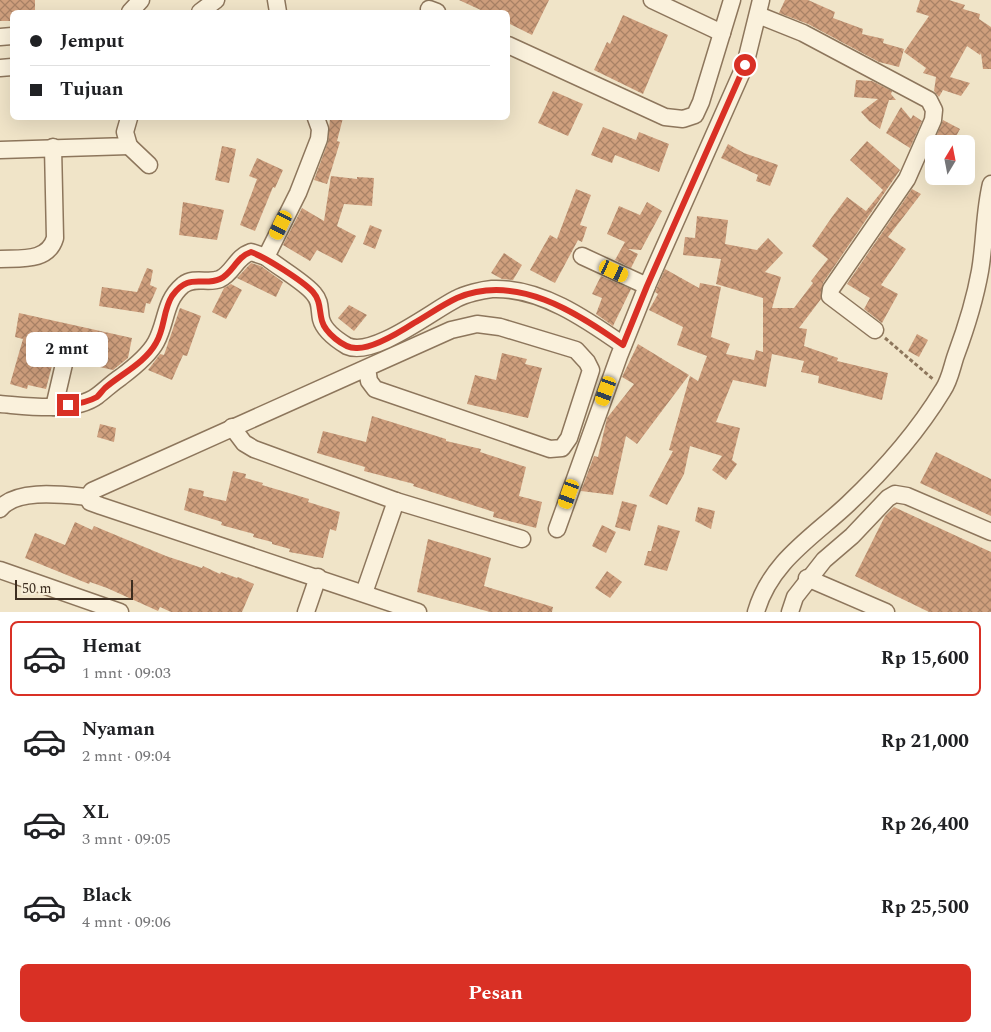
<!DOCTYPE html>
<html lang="id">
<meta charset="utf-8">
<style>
body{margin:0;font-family:Spectral,serif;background:#f2f2f2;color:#202124;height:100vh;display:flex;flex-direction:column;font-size:19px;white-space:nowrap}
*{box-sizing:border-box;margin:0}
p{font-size:16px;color:#757577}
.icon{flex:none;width:28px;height:28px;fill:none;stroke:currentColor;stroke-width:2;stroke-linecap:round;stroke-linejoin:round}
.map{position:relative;height:612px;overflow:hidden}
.details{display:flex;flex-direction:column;background:#fff;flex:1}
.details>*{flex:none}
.guide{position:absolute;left:10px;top:10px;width:500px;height:110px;border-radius:8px;box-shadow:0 5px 20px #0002;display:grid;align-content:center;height:110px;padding:0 20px;background:#fff}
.needle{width:32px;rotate:10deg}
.buttons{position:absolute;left:925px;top:135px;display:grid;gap:10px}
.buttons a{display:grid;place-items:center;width:50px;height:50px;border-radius:8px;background:#fff;box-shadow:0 5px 20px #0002;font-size:25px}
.scale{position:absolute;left:15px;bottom:12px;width:118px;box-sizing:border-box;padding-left:5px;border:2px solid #3d2e20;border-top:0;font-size:14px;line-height:18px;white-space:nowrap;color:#3d2e20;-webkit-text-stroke:4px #f7eed8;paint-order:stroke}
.end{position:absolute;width:22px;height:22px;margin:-11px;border:6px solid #d93025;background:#fff;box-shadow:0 0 0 2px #fff}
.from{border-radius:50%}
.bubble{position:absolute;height:35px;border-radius:8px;background:#fff;box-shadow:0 5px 20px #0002;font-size:16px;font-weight:700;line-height:35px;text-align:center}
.car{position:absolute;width:15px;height:30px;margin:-15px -8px;border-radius:6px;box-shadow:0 0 4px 1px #0007;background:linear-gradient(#f5c518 24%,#345 0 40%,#f5c518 0 76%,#345 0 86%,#f5c518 0)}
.guide b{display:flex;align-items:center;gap:18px;height:48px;font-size:19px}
.guide b+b{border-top:1px solid #e0e0e0}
.guide i{width:12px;height:12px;background:#202124}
ul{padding:9px 0 0;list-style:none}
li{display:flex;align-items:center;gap:15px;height:75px;margin:0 10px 8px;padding:0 10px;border:2px solid transparent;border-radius:8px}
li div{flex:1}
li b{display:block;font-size:19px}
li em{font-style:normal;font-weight:700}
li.current{border-color:#d93025}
li>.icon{width:45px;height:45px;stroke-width:1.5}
.action{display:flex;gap:10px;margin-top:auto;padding:10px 20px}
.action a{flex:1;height:58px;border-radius:8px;background:#d93025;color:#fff;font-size:20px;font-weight:700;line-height:58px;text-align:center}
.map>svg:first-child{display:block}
</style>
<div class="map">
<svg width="991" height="612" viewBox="0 0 991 612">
<defs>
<pattern id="building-cross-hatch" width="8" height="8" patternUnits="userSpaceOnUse" patternTransform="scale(1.25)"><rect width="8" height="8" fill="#cf9f7d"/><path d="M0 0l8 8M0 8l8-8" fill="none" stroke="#a98266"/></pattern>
</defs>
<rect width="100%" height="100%" fill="#f0e4c8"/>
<g fill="url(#building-cross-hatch)">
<polygon points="0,0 35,0 35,12 12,12 12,21 0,21"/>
<polygon points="459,0 549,0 532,35 508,23 508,12 485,12"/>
<polygon points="785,0 808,0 835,12 833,18 863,29 862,34 884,39 883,43 904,49 899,67 879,62 808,24 779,13"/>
<polygon points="920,0 949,0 965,5 963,9 980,14 979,19 991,27 991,69 983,69 981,53 980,55 967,46 950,77 970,83 961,96 943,90 939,97 934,91 936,77 923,73 926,68 904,52 929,16 916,12"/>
<polygon points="623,15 668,35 643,94 594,70 607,42 610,44"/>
<polygon points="856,80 872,81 892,91 891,94 896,100 889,100 880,129 869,121 861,112 878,99 854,97"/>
<polygon points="553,91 583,104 568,136 538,123"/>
<polygon points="901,107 911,119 913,115 922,121 910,148 886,133"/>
<polygon points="330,118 343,118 337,141 340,142 327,184 314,180 328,142"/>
<polygon points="943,120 960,129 952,144 936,137"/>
<polygon points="603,127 636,140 639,132 669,144 659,172 615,155 612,163 591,155"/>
<polygon points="867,141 900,170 823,283 821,299 799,328 807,329 804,346 838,358 837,361 888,373 882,400 818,383 819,376 801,372 804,361 772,354 766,387 733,380 716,422 740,428 732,460 737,464 726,480 712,470 722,456 690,446 684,474 667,505 649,496 673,451 669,450 690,376 698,381 707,356 677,345 683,327 649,310 658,294 655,292 665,269 699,288 700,283 721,287 711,337 730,344 726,354 754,360 756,350 763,352 763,298 716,284 721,259 683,255 685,237 695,238 697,216 728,220 725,244 757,250 768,238 783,253 765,272 781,277 772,308 794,308 813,283 811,281 828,259 812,246 832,217 847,197 866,211 883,190 850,160"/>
<polygon points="728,144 744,153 778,165 770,186 756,181 758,175 721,158"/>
<polygon points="222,146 236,149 229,183 215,180"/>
<polygon points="257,158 283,170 275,188 273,187 255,231 240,225 257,179 249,176"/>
<polygon points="331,176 357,179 357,177 374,178 372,206 344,204 337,226 356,236 342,263 317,250 310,261 283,245 302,208 324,221"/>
<polygon points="576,189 591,195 580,225 587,227 582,242 578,240 555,283 530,270 550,235 557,239"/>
<polygon points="912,189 921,194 888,237 906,249 881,285 898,294 882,323 864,309 870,298 847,284"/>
<polygon points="183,202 224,210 217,240 179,235"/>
<polygon points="647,202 662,211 641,250 628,249 638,254 631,268 615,260 625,242 607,234 619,206 640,215"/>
<polygon points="370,225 382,230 375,249 363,244"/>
<polygon points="504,253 522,265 513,280 502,279 491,273"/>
<polygon points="251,263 261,266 283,282 276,297 237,278"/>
<polygon points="147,268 153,270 150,285 157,288 150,304 146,303 144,313 99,306 102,287 137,292"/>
<polygon points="601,276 631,289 613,326 596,314 602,298 592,294"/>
<polygon points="231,284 242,290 226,319 212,312 224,288"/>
<polygon points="349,305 367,315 354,331 338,318"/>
<polygon points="180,308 201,316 187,356 183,355 172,380 148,370 160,354 164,355"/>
<polygon points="19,313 132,338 128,358 113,370 91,365 93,356 56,350 46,389 28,385 27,389 10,384 23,339 15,337"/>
<polygon points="917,334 928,340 919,357 908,351"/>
<polygon points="638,344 689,375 637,444 626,436 613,495 581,491 594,456 598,457 607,418 634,384 622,377"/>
<polygon points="502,353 527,359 525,364 542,368 528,418 467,404 475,375 496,380"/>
<polygon points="372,416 446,439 446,441 481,449 480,452 526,467 519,496 542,502 536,528 493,517 494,512 413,486 414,484 364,471 365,467 317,453 323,431 366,442"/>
<polygon points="100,424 116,428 114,442 97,437"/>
<polygon points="936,452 991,479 991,516 920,483"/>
<polygon points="233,471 246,474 245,478 263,483 262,485 309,499 308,502 340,512 336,531 330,529 323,558 289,552 290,549 272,544 272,542 253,537 254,534 221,525 222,522 184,510 189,488 204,491 203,496 226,501"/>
<polygon points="622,501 637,505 630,531 615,527"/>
<polygon points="698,507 715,511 711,529 695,521"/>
<polygon points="894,507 991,552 991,612 929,612 855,576 885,516"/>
<polygon points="75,522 92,530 94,526 166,556 202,568 203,566 220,574 221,572 237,578 238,577 254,584 242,612 171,612 160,607 158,611 107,588 90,582 89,584 25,558 35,533 65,545"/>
<polygon points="602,525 616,532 606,553 592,546"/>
<polygon points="658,525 680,531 667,571 644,565 648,551 651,551"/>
<polygon points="428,539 491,558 484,586 553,607 552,612 490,612 417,592"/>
<polygon points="607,571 622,582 610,598 595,588"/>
</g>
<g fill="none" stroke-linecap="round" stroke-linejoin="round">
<g stroke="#8d765c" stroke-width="19">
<g id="minor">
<polyline points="276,0 278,12"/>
<polyline points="652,0 722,33"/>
<polyline points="429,9 437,12"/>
<polyline points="130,12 141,0"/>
<polyline points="200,12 216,0"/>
<polyline points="758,15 803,33 929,100 934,110 933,120 907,179 831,289 830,296 875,330"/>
<polyline points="0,37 12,36"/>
<polyline points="508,45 665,117 683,119 695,115 701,102 732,0"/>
<polyline points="0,68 12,67"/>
<polyline points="129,146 149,165"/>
<polyline points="0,150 129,146 125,132 129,118"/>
<polyline points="582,256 647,286"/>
<path d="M 266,257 C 278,267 306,283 314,294 C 321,302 319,309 321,319 C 324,331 337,340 347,346 C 373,358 432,311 456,299 C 465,294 482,290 492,289 C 540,287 586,319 623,345"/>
<path d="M 0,259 C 21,258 48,262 55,238 L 53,147"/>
<polyline points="367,368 369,381 375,389 550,449 562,448 569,438 591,370 587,362 576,350 500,327 477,324 451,330 92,491 88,497 90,502 101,506 418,612"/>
<path d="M 0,404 C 27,406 74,413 97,396 C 105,390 112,383 121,377 C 133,368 149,355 156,342 C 167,322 164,301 183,285 C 195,276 208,284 220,279 C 233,273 236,257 251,252 L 266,257 L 298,193 L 319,139 L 320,129 L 316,118"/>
<polyline points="54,407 64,364"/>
<polyline points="232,427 244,443 254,449 396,501 522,539"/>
<path d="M 0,509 C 16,488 65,495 88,497"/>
<polyline points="557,529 619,356 647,286 745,65 761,0"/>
<polyline points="0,570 120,612"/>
<polyline points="807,578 886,612"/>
<polyline points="364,593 396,501"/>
<polyline points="306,612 318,577"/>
<path d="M 756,612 C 770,562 813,537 848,504 C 883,471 918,431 943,390 C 950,380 952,366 956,355 C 966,328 975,299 980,271 C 985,242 984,213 991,184"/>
<polyline points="790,612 795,597 824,560 852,536 888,498 895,494 907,496 991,532"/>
</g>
</g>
<polyline stroke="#8d765c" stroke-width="3" stroke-dasharray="4 2.5" stroke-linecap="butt" points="885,338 934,380"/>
<use href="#minor" stroke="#faf1dc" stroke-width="16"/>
</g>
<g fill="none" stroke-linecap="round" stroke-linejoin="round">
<path stroke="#d93025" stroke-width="6" d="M 68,405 C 77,404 88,402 97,397 C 100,394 102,391 105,388 C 121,374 145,363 156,343 C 165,328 163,310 172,296 C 189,272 202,287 220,279 C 233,273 236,257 251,252 C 265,257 303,281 313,292 C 321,301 319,311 322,321 C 325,332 343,348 356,348 C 373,349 400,332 414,323 C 428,315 442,305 457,298 C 516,273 576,312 623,345 L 647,286 L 745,65"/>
</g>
</svg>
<div class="buttons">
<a><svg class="needle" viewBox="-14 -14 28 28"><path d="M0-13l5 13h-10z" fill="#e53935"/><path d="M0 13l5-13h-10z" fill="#757577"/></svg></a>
</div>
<div class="scale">50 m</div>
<i class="end from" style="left:745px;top:65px"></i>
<i class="end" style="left:68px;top:405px"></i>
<div class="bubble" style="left:26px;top:332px;width:82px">2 mnt</div>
<i class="car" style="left:281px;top:225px;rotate:206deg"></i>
<i class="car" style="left:614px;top:271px;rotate:115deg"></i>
<i class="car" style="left:606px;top:391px;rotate:200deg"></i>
<i class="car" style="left:569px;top:494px;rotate:200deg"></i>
<div class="guide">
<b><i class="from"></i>Jemput</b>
<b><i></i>Tujuan</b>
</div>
</div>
<section class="details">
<ul>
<li class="current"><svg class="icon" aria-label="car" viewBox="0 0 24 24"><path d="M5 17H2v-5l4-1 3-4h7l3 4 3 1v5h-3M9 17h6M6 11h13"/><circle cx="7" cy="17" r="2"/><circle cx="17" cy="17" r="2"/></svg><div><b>Hemat</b><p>1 mnt · 09:03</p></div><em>Rp 15,600</em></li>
<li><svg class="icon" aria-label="car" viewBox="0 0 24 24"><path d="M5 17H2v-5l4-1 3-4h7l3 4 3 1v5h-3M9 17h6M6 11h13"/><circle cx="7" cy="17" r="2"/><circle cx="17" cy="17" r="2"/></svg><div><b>Nyaman</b><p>2 mnt · 09:04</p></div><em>Rp 21,000</em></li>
<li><svg class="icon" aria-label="car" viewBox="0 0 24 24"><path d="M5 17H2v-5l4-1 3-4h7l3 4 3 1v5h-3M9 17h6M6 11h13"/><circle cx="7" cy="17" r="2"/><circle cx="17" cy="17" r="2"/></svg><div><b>XL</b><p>3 mnt · 09:05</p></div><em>Rp 26,400</em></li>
<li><svg class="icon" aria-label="car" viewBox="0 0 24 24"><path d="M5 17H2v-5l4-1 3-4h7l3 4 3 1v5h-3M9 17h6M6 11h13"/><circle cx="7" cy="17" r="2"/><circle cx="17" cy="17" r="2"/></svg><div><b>Black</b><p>4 mnt · 09:06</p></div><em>Rp 25,500</em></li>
</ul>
<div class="action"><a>Pesan</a></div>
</section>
